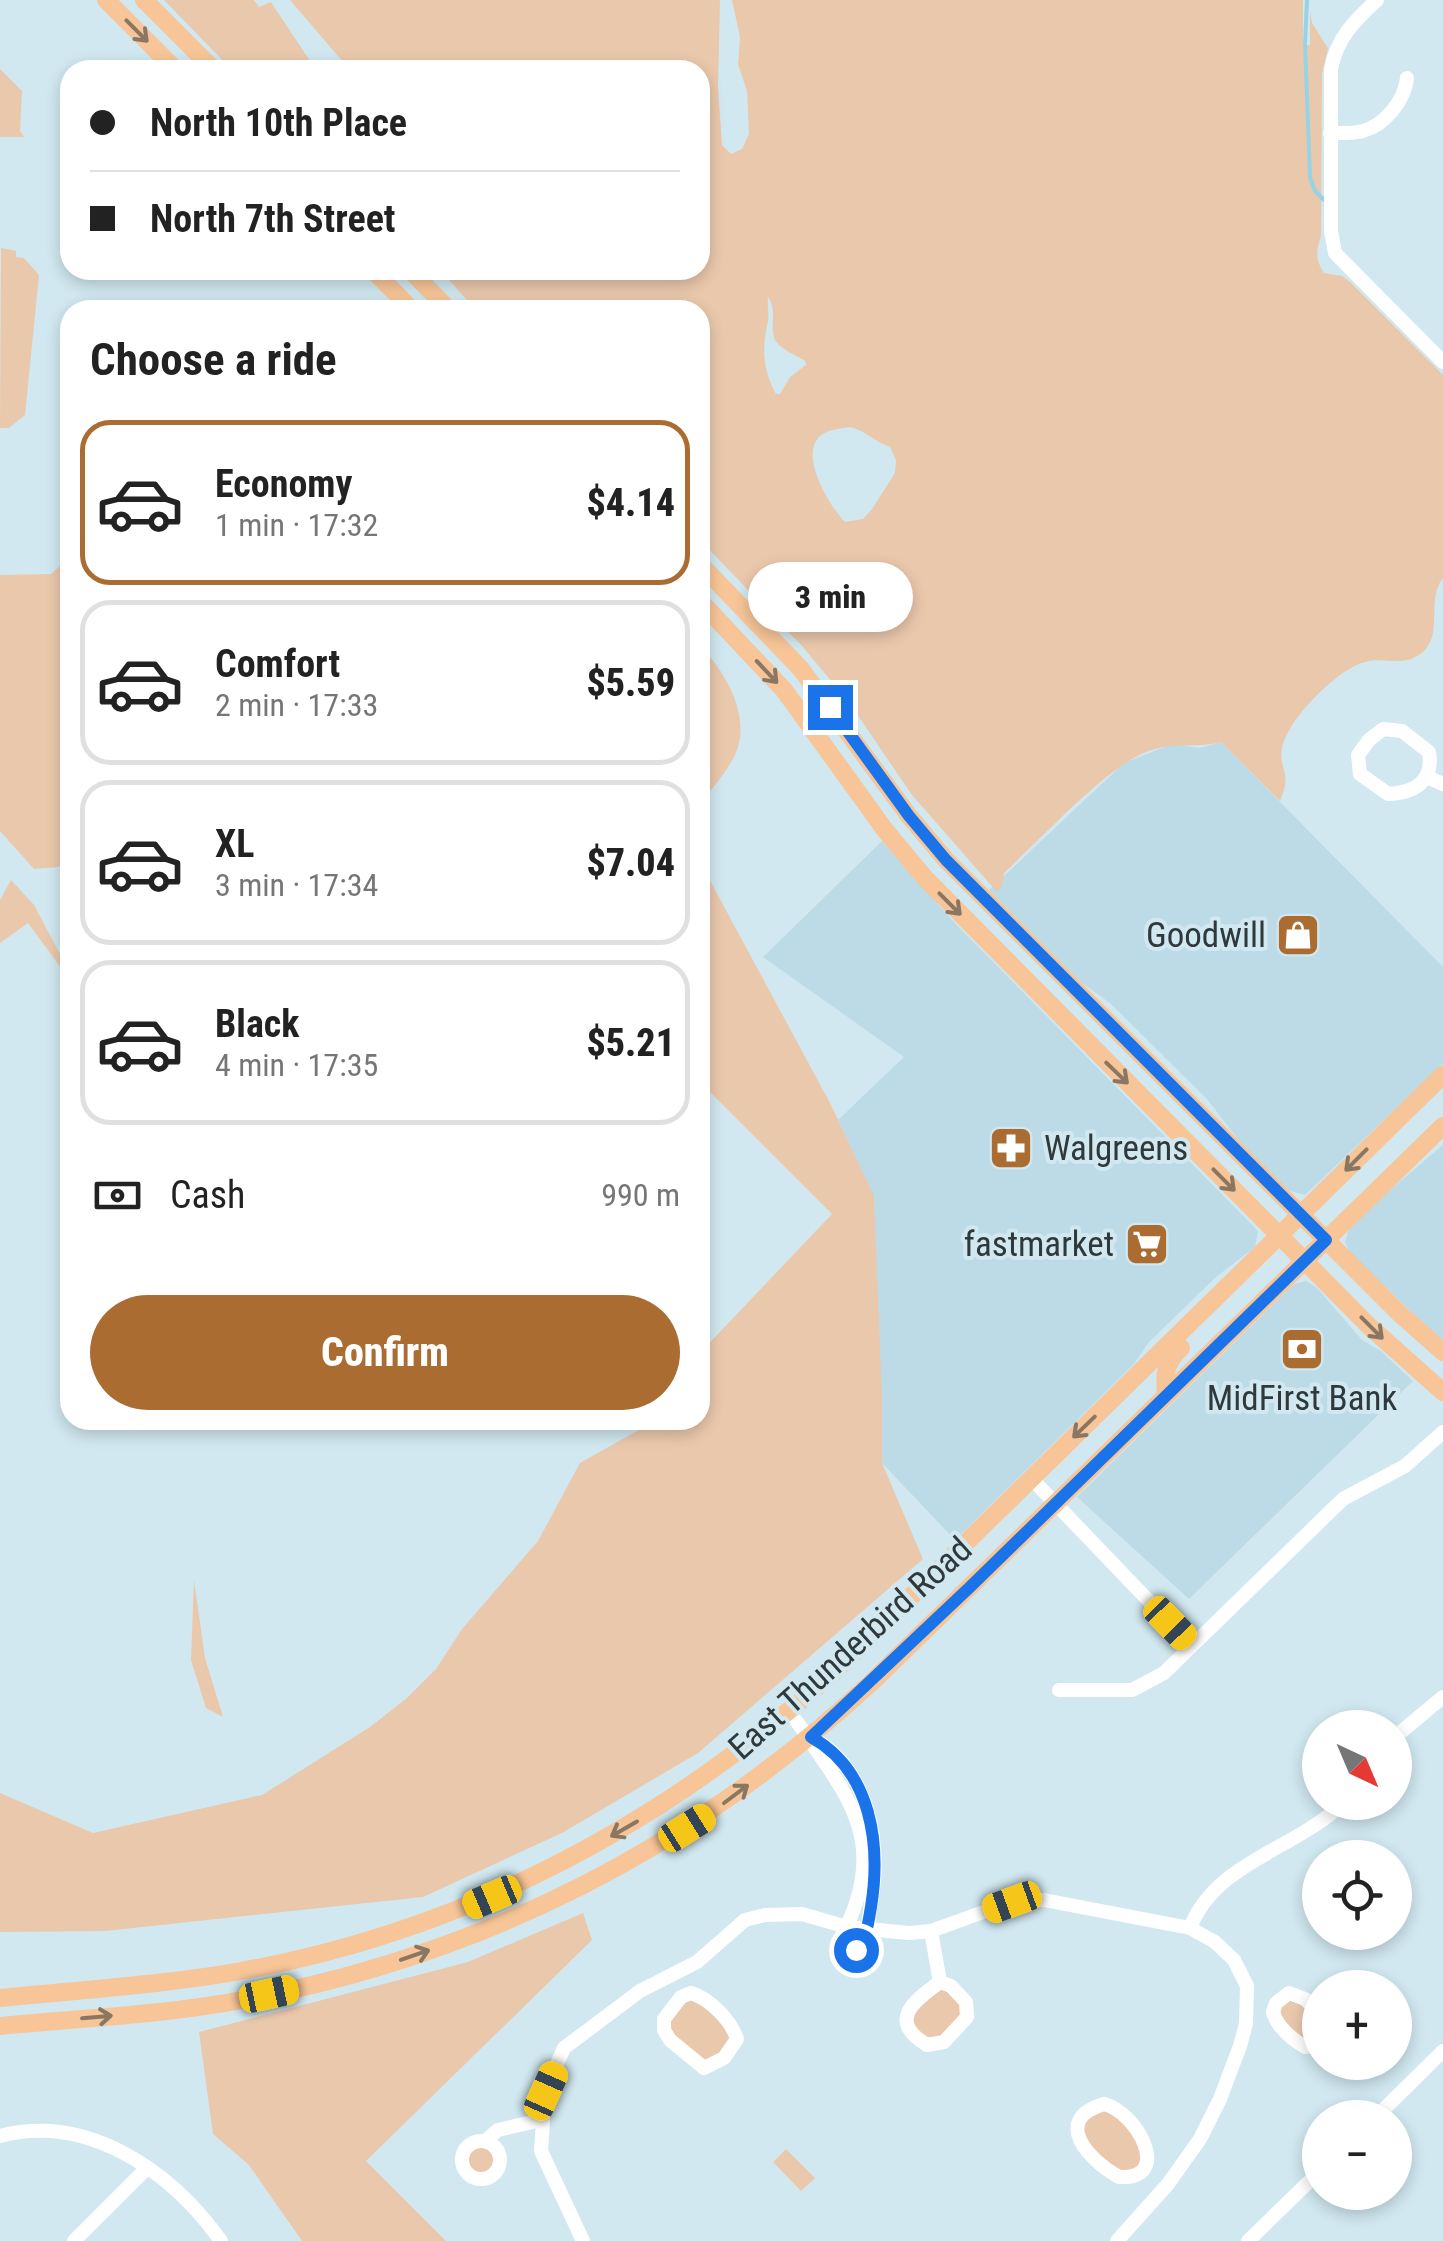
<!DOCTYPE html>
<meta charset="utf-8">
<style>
body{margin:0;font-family:"Roboto Condensed",sans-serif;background:#f2f2f2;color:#222;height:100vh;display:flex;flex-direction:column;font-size:38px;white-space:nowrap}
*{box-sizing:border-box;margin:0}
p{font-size:32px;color:#767676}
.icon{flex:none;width:55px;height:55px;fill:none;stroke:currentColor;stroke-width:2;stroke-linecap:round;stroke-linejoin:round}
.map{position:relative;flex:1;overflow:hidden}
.sheet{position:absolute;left:60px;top:300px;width:650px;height:1130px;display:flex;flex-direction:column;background:#fff;border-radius:30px;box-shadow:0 5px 15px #0003}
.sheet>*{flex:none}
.hud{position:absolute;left:60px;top:60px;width:650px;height:220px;border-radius:30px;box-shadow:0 5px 15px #0003;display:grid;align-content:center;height:220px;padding:0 30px;background:#fff}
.needle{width:65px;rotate:136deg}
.tools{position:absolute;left:1302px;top:1710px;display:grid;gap:20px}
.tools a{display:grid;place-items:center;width:110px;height:110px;border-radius:50%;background:#fff;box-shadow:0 5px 15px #0003;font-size:50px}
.end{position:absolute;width:45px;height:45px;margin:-22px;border:12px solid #1a73e8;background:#fff;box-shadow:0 0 0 5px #fff}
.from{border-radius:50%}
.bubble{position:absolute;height:70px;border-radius:35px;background:#fff;box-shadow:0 5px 15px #0003;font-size:32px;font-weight:800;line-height:70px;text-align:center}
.car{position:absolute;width:30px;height:60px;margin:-30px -15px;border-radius:12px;box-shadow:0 0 8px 2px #0007;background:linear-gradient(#f5c518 24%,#345 0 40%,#f5c518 0 76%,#345 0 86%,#f5c518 0)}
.hud b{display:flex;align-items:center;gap:35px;height:95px;font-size:38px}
.hud b+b{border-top:2px solid #e0e0e0}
.hud i{width:25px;height:25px;background:#222}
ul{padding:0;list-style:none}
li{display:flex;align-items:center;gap:30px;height:165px;margin:0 20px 15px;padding:0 10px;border:5px solid #e0e0e0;border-radius:30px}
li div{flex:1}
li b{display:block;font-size:38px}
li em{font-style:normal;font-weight:800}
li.active{border-color:#ab6c32}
li>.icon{width:90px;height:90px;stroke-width:1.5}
h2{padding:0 30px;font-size:45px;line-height:120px}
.pay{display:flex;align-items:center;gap:25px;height:110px;padding:0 30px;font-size:38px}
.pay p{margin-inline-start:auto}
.action{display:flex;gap:20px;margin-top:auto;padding:20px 30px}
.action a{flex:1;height:115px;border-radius:60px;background:#ab6c32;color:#fff;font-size:40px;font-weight:800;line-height:115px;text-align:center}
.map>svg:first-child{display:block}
</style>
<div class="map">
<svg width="1443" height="2241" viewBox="0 0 1443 2241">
<rect width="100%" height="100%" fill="#d1e8f0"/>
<g fill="#bddbe6">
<polygon points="1221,742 1443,967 1443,1064 1305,1195 1287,1190 1244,1147 1207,1099 1110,1003 1078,980 989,890 1124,763 1172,744 1200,748"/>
<polygon points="882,841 953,921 1258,1231 1255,1247 1216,1277 1149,1342 1134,1364 955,1540 882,1463 874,1198 838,1120 904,1057 763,957"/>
<polygon points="1443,1145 1443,1342 1350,1253 1345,1242 1349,1230 1384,1195"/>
<polygon points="1306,1281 1317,1288 1362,1340 1381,1351 1413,1381 1189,1599 1077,1497 1294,1284"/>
</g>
<g fill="#eac8ac" fill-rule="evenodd">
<polygon points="164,0 254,0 259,7 271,2 316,70 232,70"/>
<path d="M 290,0 L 720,0 L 718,87 L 722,145 L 731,154 L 742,149 L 749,134 L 747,91 L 738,64 L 740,37 L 732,0 L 1303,0 L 1303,45 L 1310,45 L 1310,11 L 1312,23 L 1328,48 L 1322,74 L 1321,236 C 1316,251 1315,259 1324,273 L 1342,276 L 1350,282 L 1443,375 L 1443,578 C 1426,599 1443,632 1424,651 C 1405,669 1385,656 1365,662 C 1337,669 1286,721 1282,749 C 1278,770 1293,770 1280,801 L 1221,742 C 1194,749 1174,741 1146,752 C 1104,769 1040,840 1004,873 L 1002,886 L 997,892 L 912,795 L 848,701 L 802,646 L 700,540 L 700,310 L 476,310 L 440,270 L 700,270 L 700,70 L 350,70 ZM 768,297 C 778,311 769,327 775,340 C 780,349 796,355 805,361 L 806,365 L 790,377 L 780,394 L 776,394 C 762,368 762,349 768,321 C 769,313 767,304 768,297 ZM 850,427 C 866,431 875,442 890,447 L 896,460 L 895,473 L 872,509 L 863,519 L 845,522 C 830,507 805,464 815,443 C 820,430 838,429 850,427 Z"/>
<polygon points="0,69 22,91 20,131 24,137 0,137"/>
<polygon points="1,248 16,251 16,257 24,258 39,275 25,415 9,428 0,428"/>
<polygon points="70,557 70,861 58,867 34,869 0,831 0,575 51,574"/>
<path d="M 700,645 C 727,674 754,720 733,759 C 724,775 711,790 700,804 Z"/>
<polygon points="700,862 830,1103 874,1196 882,1397 882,1463 923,1559 698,1753 562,1833 423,1897 105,1931 0,1932 0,1793 93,1833 262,1795 370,1727 407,1698 436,1669 462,1629 538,1541 580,1463 644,1427 648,1420 700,1420 700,1353 832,1214 700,1082"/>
<polygon points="11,880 34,905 70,973 70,980 28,923 0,943 0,900"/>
<polygon points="194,1580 205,1658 223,1717 206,1708 191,1660"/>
<polygon points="583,1913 592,1940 366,2161 446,2241 302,2241 249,2165 213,2134 199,2032 468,1962"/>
<polygon points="940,1982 968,2010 944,2042 911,2035 908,2011"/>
<polygon points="691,1993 737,2039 714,2066 670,2040 664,2019"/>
<polygon points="1283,1995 1320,2014 1320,2045 1314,2047 1281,2027 1276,2003"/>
<polygon points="1114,2106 1147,2159 1127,2178 1082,2148 1079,2123"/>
<circle cx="481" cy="2160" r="19"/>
<polygon points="786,2149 815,2178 801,2191 773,2162"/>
</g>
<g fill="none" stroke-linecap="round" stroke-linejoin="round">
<polyline stroke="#98d2e5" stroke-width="4" points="1307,0 1305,44 1310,177 1315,191 1324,200"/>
<g stroke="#fff" stroke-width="14">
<path d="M 1377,0 C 1354,21 1337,38 1331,69 L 1331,231 L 1335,253 L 1443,362"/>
<path d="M 1330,133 C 1340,133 1352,134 1363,131 C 1385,125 1405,100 1407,78"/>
<path d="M 1383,729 L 1402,731 L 1429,752 C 1434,782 1414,793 1388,794 L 1360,774 L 1358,755 L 1369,740 Z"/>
<polyline points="1427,777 1443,784"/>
<polyline points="1031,1478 1191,1645"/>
<polyline points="1059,1690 1132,1690 1164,1673 1343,1499 1405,1466 1443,1432"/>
<path d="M 789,1712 C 802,1727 810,1741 821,1757 C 868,1823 878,1864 841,1939 L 844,1948 L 851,1952 C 869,1942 868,1922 871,1903 C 882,1843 869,1769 811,1737"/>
<polyline points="1395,1737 1443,1697"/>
<path d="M 1190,1928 C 1216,1861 1296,1850 1344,1802"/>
<polyline points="931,1931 940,1982"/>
<path d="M 940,1982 L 951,1986 L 966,2002 L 967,2017 L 944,2042 L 927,2045 C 888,2021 912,2002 940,1982 Z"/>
<path d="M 691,1993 C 710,1999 731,2020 737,2039 L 724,2058 L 704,2068 L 670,2040 L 664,2030 L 664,2019 L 681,1997 Z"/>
<path d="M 1273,2012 C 1277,2027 1292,2039 1305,2047 L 1320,2045"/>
<polyline points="1273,2012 1276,2003 1289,1993 1305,1999 1320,2014"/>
<path d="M 1104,2104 C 1137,2112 1174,2180 1119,2177 C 1090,2161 1050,2120 1104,2104 Z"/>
<polyline points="1375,2118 1443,2051"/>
<path d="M 0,2136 C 88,2113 171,2171 221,2241"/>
<circle cx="481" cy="2160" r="19"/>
<polyline points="485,2141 498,2130 541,2120"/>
<polyline points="74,2241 146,2169"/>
<polyline points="583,2241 541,2151 545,2091 564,2048 640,1991 697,1962 745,1920 765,1915 802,1914 847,1927 909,1933 931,1931 1011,1902 1044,1900 1190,1928 1215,1942 1234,1960 1247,1986 1246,2024 1240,2046 1220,2099 1200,2139 1168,2184 1117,2241"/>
<polyline points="1248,2241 1320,2171"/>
</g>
<g stroke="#f7c597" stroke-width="18">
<polyline points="106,0 176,70"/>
<polyline points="144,0 214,70"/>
<polyline points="373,270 412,310"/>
<polyline points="410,270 449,310"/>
<polyline points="700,564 801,669 909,816 946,860 1399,1313 1443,1352"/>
<polyline points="700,601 784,690 885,830 925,878 1369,1326 1443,1392"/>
<path d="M 1166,1396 C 1164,1374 1165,1363 1181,1348"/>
<path d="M 0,1998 C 80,1990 162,1985 241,1971 C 468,1930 666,1823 836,1670 L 1443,1075"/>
<path d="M 0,2026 C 80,2018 163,2015 242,2000 C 484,1955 691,1849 872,1682 L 1443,1126"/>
</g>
</g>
<defs><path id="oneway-shaft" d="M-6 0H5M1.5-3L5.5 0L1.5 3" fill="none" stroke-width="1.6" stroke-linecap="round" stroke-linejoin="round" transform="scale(2.5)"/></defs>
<g stroke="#897764">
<use href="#oneway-shaft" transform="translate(137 31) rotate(45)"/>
<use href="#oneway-shaft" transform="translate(767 672) rotate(47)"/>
<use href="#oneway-shaft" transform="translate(950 904) rotate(45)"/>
<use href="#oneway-shaft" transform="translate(1117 1073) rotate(44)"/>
<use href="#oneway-shaft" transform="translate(1356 1160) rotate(135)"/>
<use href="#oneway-shaft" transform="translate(1224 1180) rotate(45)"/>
<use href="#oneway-shaft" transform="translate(1372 1328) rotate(45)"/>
<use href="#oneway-shaft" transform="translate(1084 1427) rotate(136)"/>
<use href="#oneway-shaft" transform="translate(736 1794) rotate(-37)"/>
<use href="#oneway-shaft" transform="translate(624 1829) rotate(150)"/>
<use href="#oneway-shaft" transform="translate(415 1955) rotate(-19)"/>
<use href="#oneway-shaft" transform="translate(97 2017) rotate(-5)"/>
</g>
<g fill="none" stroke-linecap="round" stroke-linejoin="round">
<path stroke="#1a73e8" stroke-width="12" d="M 830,707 L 909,816 L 946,860 L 1326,1240 L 970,1587 L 811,1737 C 872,1771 881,1845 871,1907 C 868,1924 867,1938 856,1950"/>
</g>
<defs>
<g id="shop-square" transform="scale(2.25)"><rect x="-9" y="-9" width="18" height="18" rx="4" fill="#ab6c32" stroke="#d1e8f0"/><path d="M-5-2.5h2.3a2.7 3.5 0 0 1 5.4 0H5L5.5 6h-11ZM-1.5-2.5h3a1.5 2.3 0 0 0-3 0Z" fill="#fff"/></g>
<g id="pharmacy-square" transform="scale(2.25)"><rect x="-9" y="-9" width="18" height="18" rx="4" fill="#ab6c32" stroke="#d1e8f0"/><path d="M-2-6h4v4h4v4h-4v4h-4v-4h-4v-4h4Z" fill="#fff"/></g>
<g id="supermarket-square" transform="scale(2.25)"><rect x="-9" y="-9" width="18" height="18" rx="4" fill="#ab6c32" stroke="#d1e8f0"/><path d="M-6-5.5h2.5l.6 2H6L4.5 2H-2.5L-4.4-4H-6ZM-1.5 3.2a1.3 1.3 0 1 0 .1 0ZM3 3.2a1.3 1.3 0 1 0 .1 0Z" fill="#fff"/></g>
<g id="bank-square" transform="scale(2.25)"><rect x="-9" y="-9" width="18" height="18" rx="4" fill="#ab6c32" stroke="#d1e8f0"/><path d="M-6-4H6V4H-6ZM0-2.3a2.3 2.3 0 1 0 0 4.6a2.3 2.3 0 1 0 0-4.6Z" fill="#fff"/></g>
</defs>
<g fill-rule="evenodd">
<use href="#shop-square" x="1298" y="935"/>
<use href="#pharmacy-square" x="1011" y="1148"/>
<use href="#supermarket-square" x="1147" y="1244"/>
<use href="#bank-square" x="1302" y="1349"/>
</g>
<g text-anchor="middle" stroke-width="8" stroke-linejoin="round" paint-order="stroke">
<g font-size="35" fill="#2f383b" stroke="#d1e8f0" text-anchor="end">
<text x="1266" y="947">Goodwill</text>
<text x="1044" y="1160" text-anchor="start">Walgreens</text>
<text x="1114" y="1256">fastmarket</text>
<text x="1302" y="1410" text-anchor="middle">MidFirst Bank</text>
</g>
<g font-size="35" fill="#2f383b" stroke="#d1e8f0">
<text transform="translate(850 1648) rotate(-42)" y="12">East Thunderbird Road</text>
</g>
</g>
</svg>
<div class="tools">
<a><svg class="needle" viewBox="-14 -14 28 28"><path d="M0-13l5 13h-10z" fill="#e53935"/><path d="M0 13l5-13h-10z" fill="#767676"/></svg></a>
<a><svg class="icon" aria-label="locate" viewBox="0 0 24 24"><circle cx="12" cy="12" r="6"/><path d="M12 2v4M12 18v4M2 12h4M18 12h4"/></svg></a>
<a>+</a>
<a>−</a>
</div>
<i class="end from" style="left:856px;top:1950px"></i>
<i class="end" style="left:830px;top:707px"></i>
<div class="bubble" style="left:748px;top:562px;width:165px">3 min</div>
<i class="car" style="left:1170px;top:1623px;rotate:136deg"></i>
<i class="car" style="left:687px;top:1828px;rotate:58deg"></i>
<i class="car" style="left:492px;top:1897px;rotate:247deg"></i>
<i class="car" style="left:1012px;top:1902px;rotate:250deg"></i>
<i class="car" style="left:269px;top:1994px;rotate:78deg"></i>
<i class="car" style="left:546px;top:2091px;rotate:24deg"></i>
<div class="hud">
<b><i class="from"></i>North 10th Place</b>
<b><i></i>North 7th Street</b>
</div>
<section class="sheet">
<h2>Choose a ride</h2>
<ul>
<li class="active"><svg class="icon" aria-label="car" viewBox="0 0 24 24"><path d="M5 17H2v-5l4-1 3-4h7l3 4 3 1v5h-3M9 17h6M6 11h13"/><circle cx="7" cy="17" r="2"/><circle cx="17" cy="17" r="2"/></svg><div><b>Economy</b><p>1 min · 17:32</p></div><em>$4.14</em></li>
<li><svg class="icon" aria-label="car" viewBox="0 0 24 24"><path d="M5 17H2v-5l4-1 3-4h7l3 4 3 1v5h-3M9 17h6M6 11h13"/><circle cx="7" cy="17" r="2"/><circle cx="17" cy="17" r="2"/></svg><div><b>Comfort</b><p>2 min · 17:33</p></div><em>$5.59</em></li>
<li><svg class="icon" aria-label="car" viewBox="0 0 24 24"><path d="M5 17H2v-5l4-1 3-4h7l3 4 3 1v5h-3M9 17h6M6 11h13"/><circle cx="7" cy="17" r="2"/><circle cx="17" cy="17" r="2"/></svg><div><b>XL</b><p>3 min · 17:34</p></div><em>$7.04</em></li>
<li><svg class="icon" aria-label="car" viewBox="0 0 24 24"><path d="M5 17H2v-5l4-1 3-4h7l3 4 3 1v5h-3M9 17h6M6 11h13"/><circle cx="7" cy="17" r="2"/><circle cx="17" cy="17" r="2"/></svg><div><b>Black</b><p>4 min · 17:35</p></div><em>$5.21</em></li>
</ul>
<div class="pay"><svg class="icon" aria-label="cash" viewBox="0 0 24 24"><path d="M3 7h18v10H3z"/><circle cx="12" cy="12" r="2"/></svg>Cash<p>990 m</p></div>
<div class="action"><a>Confirm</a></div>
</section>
</div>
